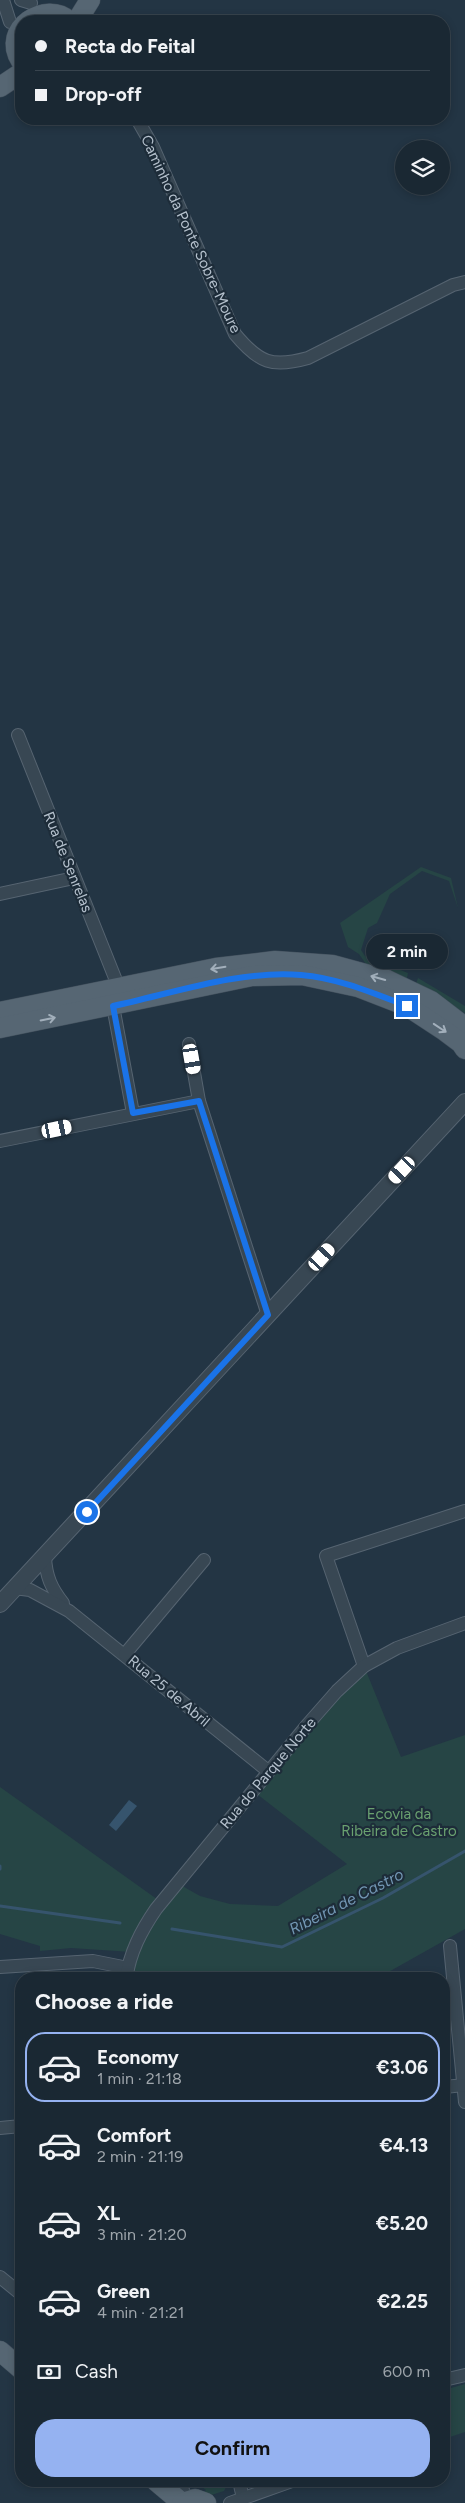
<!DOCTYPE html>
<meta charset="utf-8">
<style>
body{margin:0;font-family:Figtree,sans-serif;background:#27343f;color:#f1f3f6;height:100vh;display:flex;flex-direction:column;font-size:19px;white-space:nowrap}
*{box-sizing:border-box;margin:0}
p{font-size:16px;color:#9fa6ac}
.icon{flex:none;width:28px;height:28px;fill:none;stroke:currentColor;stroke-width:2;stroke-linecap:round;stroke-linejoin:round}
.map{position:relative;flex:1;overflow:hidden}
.drawer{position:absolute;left:15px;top:1972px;width:435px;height:515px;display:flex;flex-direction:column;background:#1a2833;border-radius:20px;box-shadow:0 2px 8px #0003,0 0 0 1px #38444e}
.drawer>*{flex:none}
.top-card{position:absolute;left:15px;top:15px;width:435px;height:110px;border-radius:20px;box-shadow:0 2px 8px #0003,0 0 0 1px #38444e;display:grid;align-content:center;height:110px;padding:0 20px;background:#1a2833}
.tools{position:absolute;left:395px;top:140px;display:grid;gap:10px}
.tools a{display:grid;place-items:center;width:55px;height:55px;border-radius:50%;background:#1a2833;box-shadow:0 2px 8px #0003,0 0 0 1px #38444e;font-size:25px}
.end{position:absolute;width:22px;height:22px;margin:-11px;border:6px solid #1a73e8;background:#fff;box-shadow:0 0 0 2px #fff}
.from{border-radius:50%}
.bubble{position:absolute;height:35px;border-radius:18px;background:#1a2833;box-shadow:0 2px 8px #0003,0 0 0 1px #38444e;font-size:16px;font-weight:700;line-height:35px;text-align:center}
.car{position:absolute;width:15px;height:30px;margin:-15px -8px;border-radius:6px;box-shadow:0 0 4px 1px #0007;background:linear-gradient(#fff 24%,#345 0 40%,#fff 0 76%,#345 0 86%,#fff 0)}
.top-card b{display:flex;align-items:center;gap:18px;height:48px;font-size:19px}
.top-card b+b{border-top:1px solid #38444e}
.top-card i{width:12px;height:12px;background:#f1f3f6}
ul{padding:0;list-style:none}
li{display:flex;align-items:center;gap:15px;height:70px;margin:0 10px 8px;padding:0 10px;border:2px solid transparent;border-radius:20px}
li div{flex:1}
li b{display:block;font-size:19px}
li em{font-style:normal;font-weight:700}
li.selected{border-color:#95b2f1}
li>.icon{width:45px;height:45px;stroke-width:1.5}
h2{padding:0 20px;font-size:22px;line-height:60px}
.pay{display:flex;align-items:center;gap:12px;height:55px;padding:0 20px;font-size:19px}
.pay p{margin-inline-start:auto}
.action{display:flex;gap:10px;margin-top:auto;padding:10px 20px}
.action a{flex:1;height:58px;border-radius:20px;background:#95b2f1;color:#111;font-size:20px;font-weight:700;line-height:58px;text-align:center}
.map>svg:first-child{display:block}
</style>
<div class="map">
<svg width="465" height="2503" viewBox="0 0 465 2503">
<rect width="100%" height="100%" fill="#233544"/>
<g fill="#264545">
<polygon points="421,867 451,878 458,908 449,881 422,871 390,894 377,923 368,928 361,950 365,956 408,973 407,978 366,964 359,954 348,947 340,923"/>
<polygon points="418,978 465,1006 465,1013 416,984"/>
<polygon points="364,1666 401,1757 465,1735 465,1929 376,1979 129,1979 132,1952 71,1948 40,1951 40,1946 0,1934 0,1787 161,1902 177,1883 200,1896 230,1904 278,1906 347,1864 253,1791"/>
<polygon points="465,2384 465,2432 444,2439 444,2390"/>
<polygon points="191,2481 227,2481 228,2483 224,2491 208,2496 204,2492 206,2490 201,2486 199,2488"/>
</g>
<polygon fill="#36546d" points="129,1800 137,1806 116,1831 109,1825"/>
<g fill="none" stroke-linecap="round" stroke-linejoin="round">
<g stroke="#36546d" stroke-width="3">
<polyline points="0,1866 0,1869"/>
<polyline points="0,1906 120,1923"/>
<polyline points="172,1929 282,1947 383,1898 465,1851"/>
</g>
<g stroke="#566471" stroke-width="14">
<g id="minor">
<polyline points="3,0 10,22"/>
<polyline points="21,0 31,3"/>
<path d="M 137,119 L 153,147 L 235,334 C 259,363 272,368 308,358 L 453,285 L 465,282"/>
<polyline points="18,735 119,988"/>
<polyline points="0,894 74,878"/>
<polyline points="113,1006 133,1113"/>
<polyline points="189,1044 199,1101"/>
<polyline points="0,1141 199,1101 268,1315"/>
<path d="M 45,1557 C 46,1576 51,1588 63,1603"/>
<polyline points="14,1588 30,1590 69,1611 268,1771"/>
<polyline points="125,1654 204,1560"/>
<polyline points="364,1666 326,1556 465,1511"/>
<polyline points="450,1946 465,2102"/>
<polyline points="0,1967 93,1961 128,1968"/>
<path d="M 126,1979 C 130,1952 141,1931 156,1909 L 308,1724 L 337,1691 L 364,1666 L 397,1648 L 465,1623"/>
<polyline points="444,2087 465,2085"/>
<polyline points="0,2128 21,2126"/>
<polyline points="0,2277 21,2294"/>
<polyline points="444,2380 465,2375"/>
<polyline points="178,2481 188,2500"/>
<polyline points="239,2481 243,2498"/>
<polyline points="230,2503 292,2481"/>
</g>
</g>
<g stroke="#566471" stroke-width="18">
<polyline id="tertiary" points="0,1604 465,1102"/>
</g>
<g stroke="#42505d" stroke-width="21">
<g id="primary">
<polyline points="77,21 90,0"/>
<path d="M 21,61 C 0,28 47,0 69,21"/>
<polyline points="0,87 21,73"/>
<polyline points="0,1012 216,968 275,961 332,965 387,980 431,1001 465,1027"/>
<polyline points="0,1028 252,976 302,975 358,987 407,1006 445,1031 461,1043 465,1049"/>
<polyline points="0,2351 21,2369"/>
<polyline points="156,2481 182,2503"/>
<polyline points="182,2503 195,2499 206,2503"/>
</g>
</g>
<use href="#minor" stroke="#384753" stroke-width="12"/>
<use href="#tertiary" stroke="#384753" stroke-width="16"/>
<use href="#primary" stroke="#566673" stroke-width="20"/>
</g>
<defs><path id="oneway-shaft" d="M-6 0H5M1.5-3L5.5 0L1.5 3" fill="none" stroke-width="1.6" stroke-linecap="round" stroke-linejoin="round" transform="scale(1.25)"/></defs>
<g stroke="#a2afbb">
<use href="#oneway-shaft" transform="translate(218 968) rotate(171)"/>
<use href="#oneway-shaft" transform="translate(378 978) rotate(-164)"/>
<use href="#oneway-shaft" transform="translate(48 1019) rotate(-11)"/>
<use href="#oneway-shaft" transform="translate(440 1028) rotate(34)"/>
</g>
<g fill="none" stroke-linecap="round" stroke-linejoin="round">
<path stroke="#1a73e8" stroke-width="6" d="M 87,1512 L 268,1315 L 199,1101 L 133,1113 L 113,1006 C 174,993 238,970 301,975 C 338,978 373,993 407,1006"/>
</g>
<g text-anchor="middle" stroke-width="4.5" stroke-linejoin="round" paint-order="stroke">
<g font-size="15" fill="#b5c1cd" stroke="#1d2c39">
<text transform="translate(191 234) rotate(65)" y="5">Caminho da Ponte Sobre-Moure</text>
<text transform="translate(68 862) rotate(68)" y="5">Rua de Senrelas</text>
<text transform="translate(169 1691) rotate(40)" y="5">Rua 25 de Abril</text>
<text transform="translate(268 1773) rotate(-50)" y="5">Rua do Parque Norte</text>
</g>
<g font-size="15" fill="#6aa170" stroke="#1d2c39">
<text x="399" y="1819">Ecovia da<tspan x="399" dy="17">Ribeira de Castro</tspan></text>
</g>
<g font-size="16" font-style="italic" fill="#7296b3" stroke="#1d2c39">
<text transform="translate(346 1901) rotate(-27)" y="6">Ribeira de Castro</text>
</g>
</g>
</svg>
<div class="tools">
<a><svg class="icon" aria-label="layers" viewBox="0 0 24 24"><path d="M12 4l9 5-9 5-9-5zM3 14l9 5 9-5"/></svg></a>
</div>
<i class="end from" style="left:87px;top:1512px"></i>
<i class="end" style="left:407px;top:1006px"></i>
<div class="bubble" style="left:366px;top:934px;width:82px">2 min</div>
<i class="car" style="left:192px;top:1059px;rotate:170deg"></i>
<i class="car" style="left:57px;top:1129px;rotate:78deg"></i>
<i class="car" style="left:402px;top:1170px;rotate:223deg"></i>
<i class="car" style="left:322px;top:1257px;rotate:42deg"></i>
<div class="top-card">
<b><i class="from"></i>Recta do Feital</b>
<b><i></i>Drop-off</b>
</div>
<section class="drawer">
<h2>Choose a ride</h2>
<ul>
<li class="selected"><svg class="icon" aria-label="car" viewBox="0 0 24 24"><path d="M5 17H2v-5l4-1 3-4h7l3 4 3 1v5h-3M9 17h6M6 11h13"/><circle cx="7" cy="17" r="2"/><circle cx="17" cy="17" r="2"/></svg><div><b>Economy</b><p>1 min · 21:18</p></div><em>€3.06</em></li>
<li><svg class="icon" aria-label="car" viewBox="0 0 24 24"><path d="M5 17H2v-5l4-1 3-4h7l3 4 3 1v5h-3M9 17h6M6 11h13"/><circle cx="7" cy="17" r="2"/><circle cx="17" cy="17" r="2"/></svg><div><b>Comfort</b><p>2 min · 21:19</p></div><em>€4.13</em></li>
<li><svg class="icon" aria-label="car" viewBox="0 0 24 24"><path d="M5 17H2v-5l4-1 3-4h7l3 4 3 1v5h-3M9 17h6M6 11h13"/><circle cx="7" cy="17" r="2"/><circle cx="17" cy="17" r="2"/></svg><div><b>XL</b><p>3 min · 21:20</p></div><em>€5.20</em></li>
<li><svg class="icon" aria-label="car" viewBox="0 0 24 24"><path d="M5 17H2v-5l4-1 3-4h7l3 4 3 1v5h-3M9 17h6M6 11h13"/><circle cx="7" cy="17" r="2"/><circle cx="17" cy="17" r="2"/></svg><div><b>Green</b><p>4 min · 21:21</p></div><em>€2.25</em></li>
</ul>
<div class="pay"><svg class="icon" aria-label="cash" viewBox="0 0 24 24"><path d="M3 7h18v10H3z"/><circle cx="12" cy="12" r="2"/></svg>Cash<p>600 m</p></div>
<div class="action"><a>Confirm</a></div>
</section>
</div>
